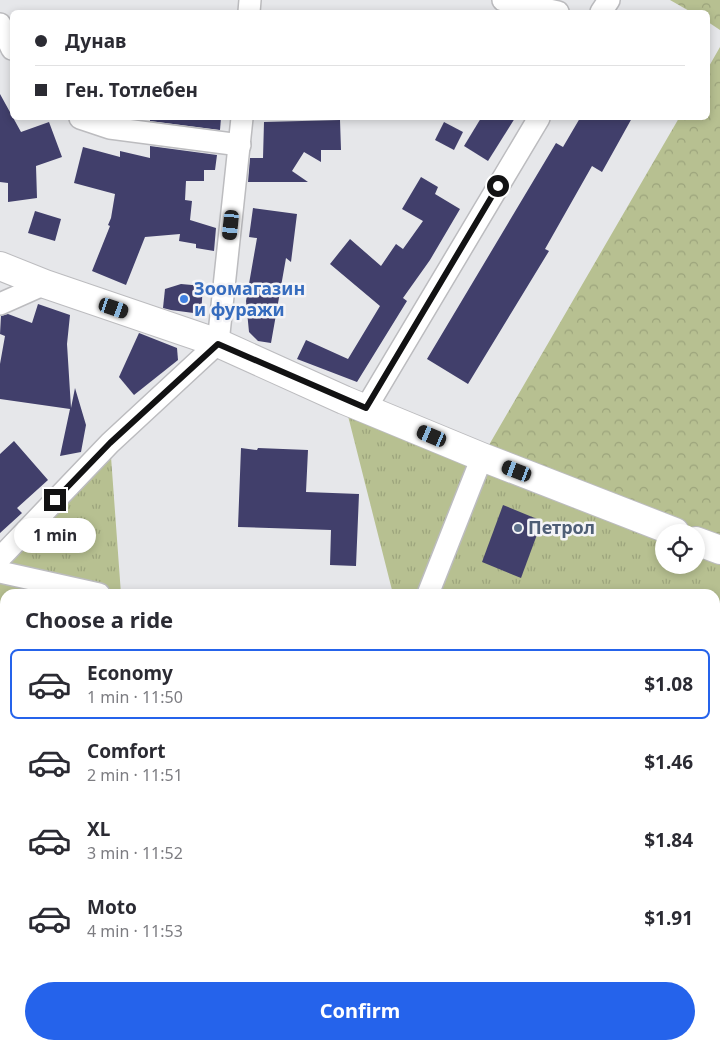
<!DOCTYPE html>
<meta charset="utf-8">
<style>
body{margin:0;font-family:"Noto Sans",sans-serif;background:#f2f2f3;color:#2b2b33;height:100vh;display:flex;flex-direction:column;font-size:19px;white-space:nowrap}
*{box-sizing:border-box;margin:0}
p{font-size:16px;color:#7c7c81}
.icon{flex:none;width:28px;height:28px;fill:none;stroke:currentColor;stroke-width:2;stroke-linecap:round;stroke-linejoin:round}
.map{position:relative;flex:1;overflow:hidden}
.side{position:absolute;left:0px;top:589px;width:720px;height:461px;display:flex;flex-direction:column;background:#fff;border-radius:15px 15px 0 0;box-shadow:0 2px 8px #0003}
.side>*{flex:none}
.top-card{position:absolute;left:10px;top:10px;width:700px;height:110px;border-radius:8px;box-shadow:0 2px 8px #0003;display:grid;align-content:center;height:110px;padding:0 25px;background:#fff}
.buttons{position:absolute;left:655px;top:524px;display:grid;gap:10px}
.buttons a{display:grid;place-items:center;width:50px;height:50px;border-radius:50%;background:#fff;box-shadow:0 2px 8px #0003;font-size:25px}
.end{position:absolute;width:22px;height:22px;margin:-11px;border:6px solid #121213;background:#fff;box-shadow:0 0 0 2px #fff}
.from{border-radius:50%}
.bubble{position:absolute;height:35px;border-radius:18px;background:#fff;box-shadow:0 2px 8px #0003;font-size:16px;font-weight:700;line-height:35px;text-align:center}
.car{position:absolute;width:15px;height:30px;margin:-15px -8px;border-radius:6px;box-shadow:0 0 4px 1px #0007;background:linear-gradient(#222 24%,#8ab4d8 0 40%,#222 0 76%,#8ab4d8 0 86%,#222 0)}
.top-card b{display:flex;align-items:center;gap:18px;height:48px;font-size:19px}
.top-card b+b{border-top:1px solid #e1e1e2}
.top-card i{width:12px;height:12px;background:#2b2b33}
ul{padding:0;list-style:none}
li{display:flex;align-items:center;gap:15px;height:70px;margin:0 10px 8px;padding:0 15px;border:2px solid transparent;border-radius:8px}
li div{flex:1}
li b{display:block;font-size:19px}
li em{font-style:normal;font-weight:700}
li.on{border-color:#2563eb}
li>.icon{width:45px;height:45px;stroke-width:1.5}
h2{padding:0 25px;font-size:22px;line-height:60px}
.button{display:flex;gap:10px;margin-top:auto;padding:10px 25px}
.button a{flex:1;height:58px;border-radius:30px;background:#2563eb;color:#fff;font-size:20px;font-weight:700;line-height:58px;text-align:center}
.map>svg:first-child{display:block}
</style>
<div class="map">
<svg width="720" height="1049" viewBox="0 0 720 1049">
<defs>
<pattern id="grass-tufts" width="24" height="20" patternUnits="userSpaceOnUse" patternTransform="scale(1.25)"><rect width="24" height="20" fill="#b7c091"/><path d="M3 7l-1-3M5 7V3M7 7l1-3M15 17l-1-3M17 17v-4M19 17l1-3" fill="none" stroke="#9ca47c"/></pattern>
<pattern id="forest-crowns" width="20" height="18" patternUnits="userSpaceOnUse" patternTransform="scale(1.25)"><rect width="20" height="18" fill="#b7c091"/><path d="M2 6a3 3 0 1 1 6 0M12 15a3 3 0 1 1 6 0" fill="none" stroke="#9ca47c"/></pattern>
</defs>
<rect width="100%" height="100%" fill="#e6e7ea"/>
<polygon fill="#efd8cd" points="720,835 720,1049 605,1049 603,1045 715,1045 715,837"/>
<g fill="url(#grass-tufts)">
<polygon points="344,400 664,532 664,565 696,565 696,541 720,550 720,614 715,613 715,594 393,594"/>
<polygon points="110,443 121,594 5,594 5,633 0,636 0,558"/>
</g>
<g fill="url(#forest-crowns)">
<polygon points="670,0 720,0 720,30 708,22 708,12 691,12"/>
<polygon points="720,47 720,550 482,457 679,118 708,118 708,68"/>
</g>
<g fill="#413f6b">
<polygon points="0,94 21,132 49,122 62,157 36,166 37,198 8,202 8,183 0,182"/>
<polygon points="150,118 221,118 220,130 150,121"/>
<polygon points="481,118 515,118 488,161 464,146"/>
<polygon points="580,118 632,118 602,172 592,166 545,249 549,251 468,384 427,359 556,143 563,147"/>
<polygon points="340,120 341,150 321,150 321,162 304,152 292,171 308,182 248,182 250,158 263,158 264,122"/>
<polygon points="444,122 463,132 454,150 435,140"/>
<polygon points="150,146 217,155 215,170 204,170 204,181 186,181 185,200 192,201 190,220 216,228 214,251 196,248 196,244 179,241 180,234 145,237 126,285 92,271 110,226 108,225 111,218 115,194 74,183 83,147 120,157 120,151 150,158"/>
<polygon points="421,177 438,187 435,194 460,209 430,260 403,298 407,301 357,382 297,359 306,340 348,359 380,306 330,264 350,239 381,266 396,244 403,249 423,221 402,209"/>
<polygon points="253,208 297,214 291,262 286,258 271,343 258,341 249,332 246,301 257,238 249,237"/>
<polygon points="35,211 61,219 55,241 28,233"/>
<polygon points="181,284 203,286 201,314 171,310 163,308 165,289"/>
<polygon points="38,304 70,315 67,344 71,408 75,388 86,425 81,452 60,456 70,409 0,399 0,364 5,336 0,334 1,316 8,314 32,323"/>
<polygon points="139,333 177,348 178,360 134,395 119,377"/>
<polygon points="14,441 48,480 17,508 22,513 0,533 0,454"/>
<polygon points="241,448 257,450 258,448 308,450 306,492 359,494 356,566 330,565 331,530 238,527"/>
<polygon points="503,505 542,521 521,578 482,562"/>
</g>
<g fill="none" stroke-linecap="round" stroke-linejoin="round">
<g stroke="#bcbcbf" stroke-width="24">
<g id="minor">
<polyline points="503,0 558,12"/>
<polyline points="249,12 250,0"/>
<polyline points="601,12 609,0"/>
<polyline points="0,24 12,49"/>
<polyline points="80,118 110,128 240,145"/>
<polyline points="0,304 45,284"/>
<polyline points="366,408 539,118"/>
<polyline points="0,558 110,443 218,343 242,118"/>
<polyline points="0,572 99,594"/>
<polyline points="428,594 482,457"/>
<polyline points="715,613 720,614"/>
<polyline points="0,636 5,633"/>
<polyline points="0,964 5,966"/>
<polyline points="168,1045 169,1049"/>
<polyline points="603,1045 605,1049"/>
</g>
</g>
<g stroke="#bcbcbf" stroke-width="30">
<g id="tertiary">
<polyline points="0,266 45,284 218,343 344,400 482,457 675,532"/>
<polyline points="696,541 720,550"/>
</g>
</g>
<use href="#minor" stroke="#fff" stroke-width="21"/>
<use href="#tertiary" stroke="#fff" stroke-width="28"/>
</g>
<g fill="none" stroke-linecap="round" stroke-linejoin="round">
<polyline stroke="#121213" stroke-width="6" points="55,500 110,443 218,344 366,408 498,186"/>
</g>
<circle fill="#3f7fe0" stroke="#f4f4f7" stroke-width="2" cx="184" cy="299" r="5"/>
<circle fill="#5c6f8a" stroke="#f4f4f7" stroke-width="2" cx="518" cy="528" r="5"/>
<g text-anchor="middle" stroke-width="5" stroke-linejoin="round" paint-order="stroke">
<g font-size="18" font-weight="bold" fill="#366cbe" stroke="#f4f4f7" text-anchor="start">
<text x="194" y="295">Зоомагазин<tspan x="194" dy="21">и фуражи</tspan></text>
</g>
<g font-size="18" font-weight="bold" fill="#4e5e75" stroke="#f4f4f7" text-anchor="start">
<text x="528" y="534">Петрол</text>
</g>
</g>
</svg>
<div class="buttons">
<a><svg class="icon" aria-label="locate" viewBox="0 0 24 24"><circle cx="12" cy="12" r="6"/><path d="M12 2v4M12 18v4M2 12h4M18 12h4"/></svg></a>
</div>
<i class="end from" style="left:498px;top:186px"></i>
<i class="end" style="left:55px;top:500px"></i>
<div class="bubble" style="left:14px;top:518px;width:82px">1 min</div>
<i class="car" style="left:231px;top:225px;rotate:186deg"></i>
<i class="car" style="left:114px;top:308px;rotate:109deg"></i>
<i class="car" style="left:432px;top:436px;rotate:293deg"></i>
<i class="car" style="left:517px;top:471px;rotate:291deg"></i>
<div class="top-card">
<b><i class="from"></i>Дунав</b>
<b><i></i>Ген. Тотлебен</b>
</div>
<section class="side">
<h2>Choose a ride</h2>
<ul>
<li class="on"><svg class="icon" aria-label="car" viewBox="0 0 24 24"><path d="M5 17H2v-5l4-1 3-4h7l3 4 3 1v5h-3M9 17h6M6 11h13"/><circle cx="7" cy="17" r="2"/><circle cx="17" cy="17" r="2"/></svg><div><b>Economy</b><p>1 min · 11:50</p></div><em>$1.08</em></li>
<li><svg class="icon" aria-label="car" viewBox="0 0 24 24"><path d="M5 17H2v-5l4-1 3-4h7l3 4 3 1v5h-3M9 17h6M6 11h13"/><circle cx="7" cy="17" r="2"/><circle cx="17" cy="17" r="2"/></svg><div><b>Comfort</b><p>2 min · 11:51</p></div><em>$1.46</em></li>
<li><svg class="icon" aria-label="car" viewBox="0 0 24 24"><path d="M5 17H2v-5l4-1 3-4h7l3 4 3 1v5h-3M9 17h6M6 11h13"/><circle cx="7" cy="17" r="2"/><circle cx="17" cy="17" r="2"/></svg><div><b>XL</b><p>3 min · 11:52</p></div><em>$1.84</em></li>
<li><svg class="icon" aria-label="car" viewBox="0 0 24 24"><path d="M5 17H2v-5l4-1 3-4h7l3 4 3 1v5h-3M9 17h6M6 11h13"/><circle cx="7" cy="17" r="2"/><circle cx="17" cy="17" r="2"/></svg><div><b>Moto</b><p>4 min · 11:53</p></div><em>$1.91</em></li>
</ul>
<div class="button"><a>Confirm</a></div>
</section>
</div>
